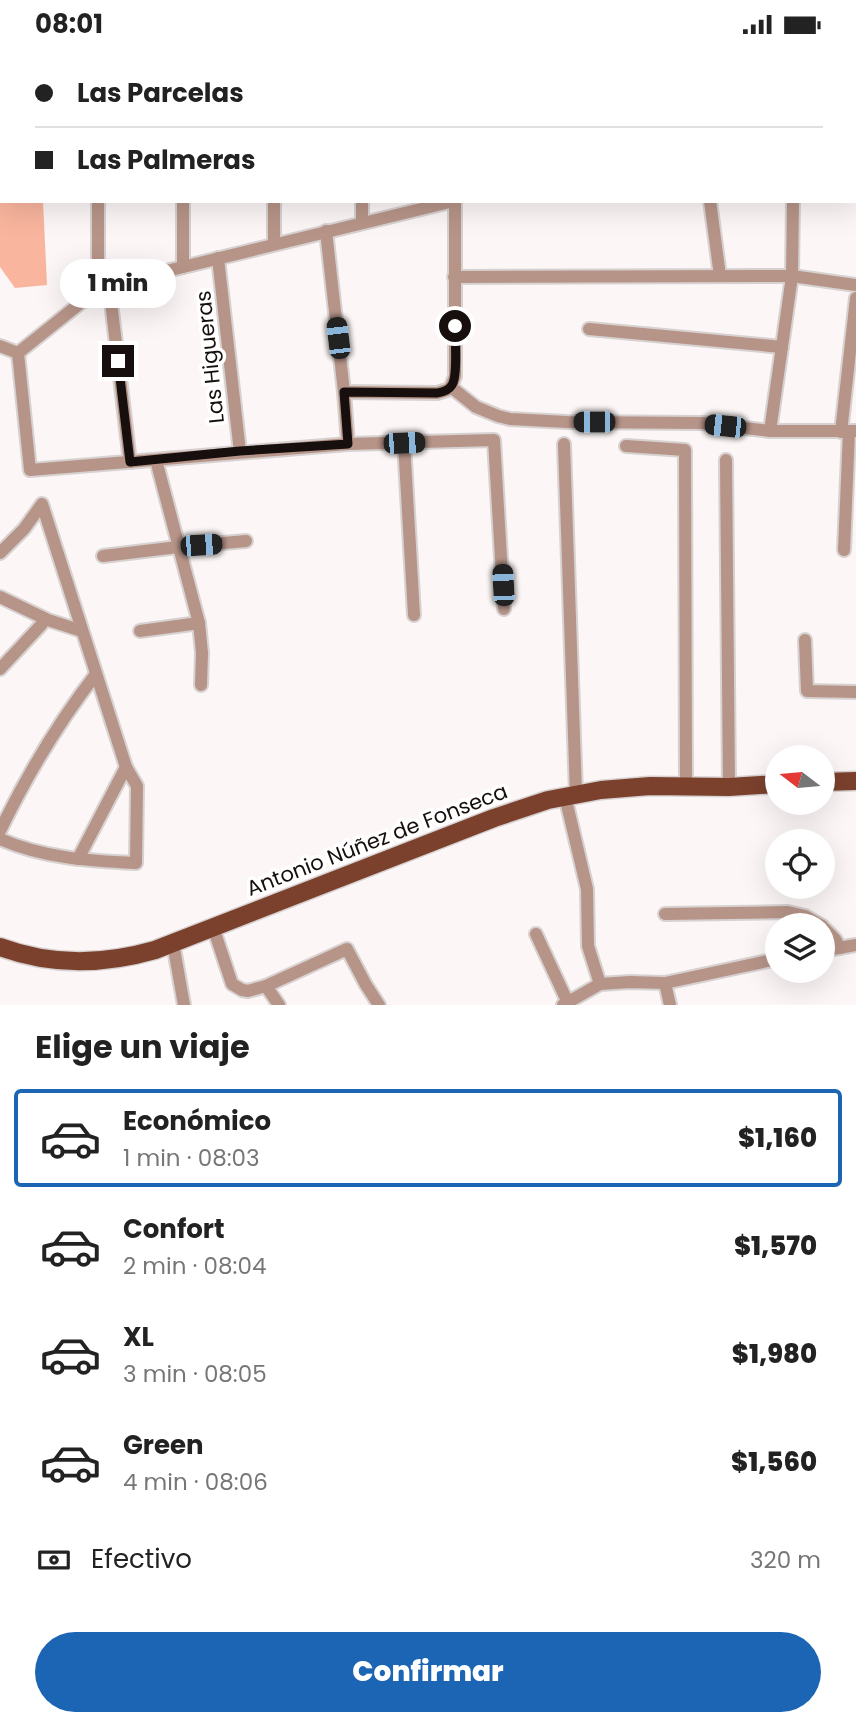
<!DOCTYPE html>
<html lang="es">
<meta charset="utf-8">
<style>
body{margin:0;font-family:Poppins,sans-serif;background:#f6f6f6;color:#222;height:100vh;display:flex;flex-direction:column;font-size:26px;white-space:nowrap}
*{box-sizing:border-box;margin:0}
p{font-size:23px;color:#767676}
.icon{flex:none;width:38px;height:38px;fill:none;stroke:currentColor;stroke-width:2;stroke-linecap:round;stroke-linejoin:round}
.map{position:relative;height:956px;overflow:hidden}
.drawer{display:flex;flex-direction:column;background:#fff;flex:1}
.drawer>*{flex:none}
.top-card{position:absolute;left:0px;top:0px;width:858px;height:154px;box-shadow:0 7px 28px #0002;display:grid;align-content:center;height:154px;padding:0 35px;background:#fff}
.needle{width:46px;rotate:286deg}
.buttons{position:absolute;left:765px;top:696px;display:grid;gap:14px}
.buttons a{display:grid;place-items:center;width:70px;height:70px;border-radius:50%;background:#fff;box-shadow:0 7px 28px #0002;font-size:35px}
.end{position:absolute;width:32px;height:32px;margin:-16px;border:9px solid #160f0d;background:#fff;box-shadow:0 0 0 4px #fff}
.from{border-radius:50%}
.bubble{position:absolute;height:49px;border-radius:24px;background:#fff;box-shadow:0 7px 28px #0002;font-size:23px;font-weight:800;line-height:49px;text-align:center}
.car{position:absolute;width:21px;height:42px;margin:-21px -10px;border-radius:9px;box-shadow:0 0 5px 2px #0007;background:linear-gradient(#222 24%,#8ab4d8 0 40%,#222 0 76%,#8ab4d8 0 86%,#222 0)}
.top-card b{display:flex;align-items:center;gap:24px;height:66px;font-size:26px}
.top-card b+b{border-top:2px solid #e0e0e0}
.top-card i{width:18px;height:18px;background:#222}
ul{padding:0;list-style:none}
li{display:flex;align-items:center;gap:21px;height:98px;margin:0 14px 10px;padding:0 21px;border:4px solid transparent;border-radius:7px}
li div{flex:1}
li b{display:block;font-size:26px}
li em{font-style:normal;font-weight:800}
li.current{border-color:#1c65b5}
li>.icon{width:63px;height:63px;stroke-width:1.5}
h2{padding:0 35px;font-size:32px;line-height:84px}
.pay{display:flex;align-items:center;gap:18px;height:77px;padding:0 35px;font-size:26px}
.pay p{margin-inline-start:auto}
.button{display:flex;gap:14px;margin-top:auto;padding:14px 35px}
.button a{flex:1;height:80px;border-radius:42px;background:#1c65b5;color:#fff;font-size:28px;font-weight:800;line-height:80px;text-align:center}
.status{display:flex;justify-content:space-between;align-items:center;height:49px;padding:0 35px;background:#fff;direction:ltr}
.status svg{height:19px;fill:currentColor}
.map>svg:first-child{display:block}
</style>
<div class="status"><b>08:01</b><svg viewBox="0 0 49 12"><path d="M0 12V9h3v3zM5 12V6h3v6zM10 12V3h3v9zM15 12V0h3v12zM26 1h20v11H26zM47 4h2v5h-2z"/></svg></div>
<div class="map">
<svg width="856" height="956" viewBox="0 0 856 956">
<rect width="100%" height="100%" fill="#fcf7f6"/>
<polygon fill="#f9b59e" points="2,32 2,152 43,152 47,236 15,239 0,218 0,34"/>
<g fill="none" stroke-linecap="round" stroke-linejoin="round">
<g stroke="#d7d2d1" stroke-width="16">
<g id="minor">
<polyline points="98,0 98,2"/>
<polyline points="182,0 182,2"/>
<polyline points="273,0 273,2"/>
<polyline points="359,0 359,2"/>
<polyline points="452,0 452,2"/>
<polyline points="663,2 666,0"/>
<polyline points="814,2 814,0"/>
<polyline points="98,152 98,240"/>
<polyline points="183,152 183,218"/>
<polyline points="274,152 274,195"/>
<polyline points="362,152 362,174"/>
<polyline points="710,152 720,227"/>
<polyline points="326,182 344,343 348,395"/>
<polyline points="218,209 240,403"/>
<polyline points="454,228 792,227 856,236"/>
<polyline points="109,236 130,413"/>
<polyline points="589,280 782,298"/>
<polyline points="0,297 18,304 98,240 109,236 454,152"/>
<polyline points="18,304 30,421 348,395 494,391 504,560"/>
<polyline points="451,338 476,358 498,367 510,370 567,373 702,374 770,382 856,382"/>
<polyline points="451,338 455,327 455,152"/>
<polyline points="344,343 437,344 447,341 451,338"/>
<polyline points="770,382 792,227 793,152"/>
<polyline points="841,383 856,249"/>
<polyline points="404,394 414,566"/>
<polyline points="564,395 576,745"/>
<polyline points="626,397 685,401 686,737"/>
<polyline points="156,411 199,574 202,604 201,636"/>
<polyline points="726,411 729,738"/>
<polyline points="844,501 849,383"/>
<path d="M 0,504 L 24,480 L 42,455 L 126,718 L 137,737 L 136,814 C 90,812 43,809 0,790"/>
<polyline points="103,507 178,498 246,492"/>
<polyline points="0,548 48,571 82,582"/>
<polyline points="140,582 199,574"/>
<polyline points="805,591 807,642 856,643"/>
<polyline points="0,620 42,575"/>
<polyline points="565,747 587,840 588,897 600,935"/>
<path d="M 0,782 C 27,726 58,674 96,625"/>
<polyline points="78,810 126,718"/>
<polyline points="665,865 788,863 805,867 822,877"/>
<polyline points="822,877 835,890 840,899"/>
<polyline points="213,878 232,935 242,941 248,942 266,937 347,900 366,936 379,956"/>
<polyline points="536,885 569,956"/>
<polyline points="173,894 184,956"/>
<polyline points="822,902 856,896"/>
<polyline points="665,934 670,956"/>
<polyline points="266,937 279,956"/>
<polyline points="563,956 600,935 630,933 665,934 777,910"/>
</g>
</g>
<g stroke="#d7d2d1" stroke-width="21">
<g id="primary">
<polyline points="822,733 856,732"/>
<path d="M 0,898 C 51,917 103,916 155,901 L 494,769 L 548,751 L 601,741 L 650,737 L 729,738 L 777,735"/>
</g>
</g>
<use href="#minor" stroke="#b79488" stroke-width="12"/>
<use href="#primary" stroke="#7b412d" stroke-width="18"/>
</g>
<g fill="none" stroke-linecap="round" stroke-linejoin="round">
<path stroke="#160f0d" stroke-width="9" d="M 118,312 L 130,413 L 240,402 L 348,395 L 344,343 L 437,344 C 444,343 449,341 452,336 C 458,327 455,289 455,277"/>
</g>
<g text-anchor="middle" stroke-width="7" stroke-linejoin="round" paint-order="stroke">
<g font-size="21" fill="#160f0d" stroke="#fff">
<text transform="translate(210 308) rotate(-96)" y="7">Las Higueras</text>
<text transform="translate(377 791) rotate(-21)" y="7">Antonio Núñez de Fonseca</text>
</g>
</g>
</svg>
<div class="buttons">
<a><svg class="needle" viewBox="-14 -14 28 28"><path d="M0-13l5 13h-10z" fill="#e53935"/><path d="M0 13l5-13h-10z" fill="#767676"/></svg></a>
<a><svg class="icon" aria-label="locate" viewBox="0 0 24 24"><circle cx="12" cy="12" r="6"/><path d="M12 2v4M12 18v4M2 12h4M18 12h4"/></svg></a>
<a><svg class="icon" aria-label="layers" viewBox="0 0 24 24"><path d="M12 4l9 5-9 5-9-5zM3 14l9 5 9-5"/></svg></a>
</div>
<i class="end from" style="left:455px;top:277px"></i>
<i class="end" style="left:118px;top:312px"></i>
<div class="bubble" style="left:60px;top:210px;width:116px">1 min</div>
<i class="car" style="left:338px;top:289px;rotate:353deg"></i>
<i class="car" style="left:594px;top:373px;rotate:270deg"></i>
<i class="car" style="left:725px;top:377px;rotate:276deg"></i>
<i class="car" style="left:404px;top:394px;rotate:88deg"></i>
<i class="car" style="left:201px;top:496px;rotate:86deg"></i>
<i class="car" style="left:503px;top:536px;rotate:357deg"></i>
<div class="top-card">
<b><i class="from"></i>Las Parcelas</b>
<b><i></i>Las Palmeras</b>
</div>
</div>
<section class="drawer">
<h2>Elige un viaje</h2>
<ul>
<li class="current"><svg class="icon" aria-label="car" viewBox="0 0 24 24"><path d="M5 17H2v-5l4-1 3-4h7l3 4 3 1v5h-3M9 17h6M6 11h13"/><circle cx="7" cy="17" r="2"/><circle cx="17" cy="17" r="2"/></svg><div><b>Económico</b><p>1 min · 08:03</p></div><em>$1,160</em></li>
<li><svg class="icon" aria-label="car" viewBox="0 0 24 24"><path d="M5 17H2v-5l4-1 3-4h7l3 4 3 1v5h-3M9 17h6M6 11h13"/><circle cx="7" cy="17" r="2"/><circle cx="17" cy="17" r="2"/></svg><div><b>Confort</b><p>2 min · 08:04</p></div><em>$1,570</em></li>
<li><svg class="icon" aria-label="car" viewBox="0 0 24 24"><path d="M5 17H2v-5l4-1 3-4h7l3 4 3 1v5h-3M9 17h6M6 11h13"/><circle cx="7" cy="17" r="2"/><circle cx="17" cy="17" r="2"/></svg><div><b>XL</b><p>3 min · 08:05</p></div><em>$1,980</em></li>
<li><svg class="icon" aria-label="car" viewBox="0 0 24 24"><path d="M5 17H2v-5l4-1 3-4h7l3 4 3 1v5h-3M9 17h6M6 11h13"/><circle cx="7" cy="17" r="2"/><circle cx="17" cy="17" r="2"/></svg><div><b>Green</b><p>4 min · 08:06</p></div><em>$1,560</em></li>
</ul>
<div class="pay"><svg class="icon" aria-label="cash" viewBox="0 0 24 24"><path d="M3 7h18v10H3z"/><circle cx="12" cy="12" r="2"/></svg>Efectivo<p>320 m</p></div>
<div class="button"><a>Confirmar</a></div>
</section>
